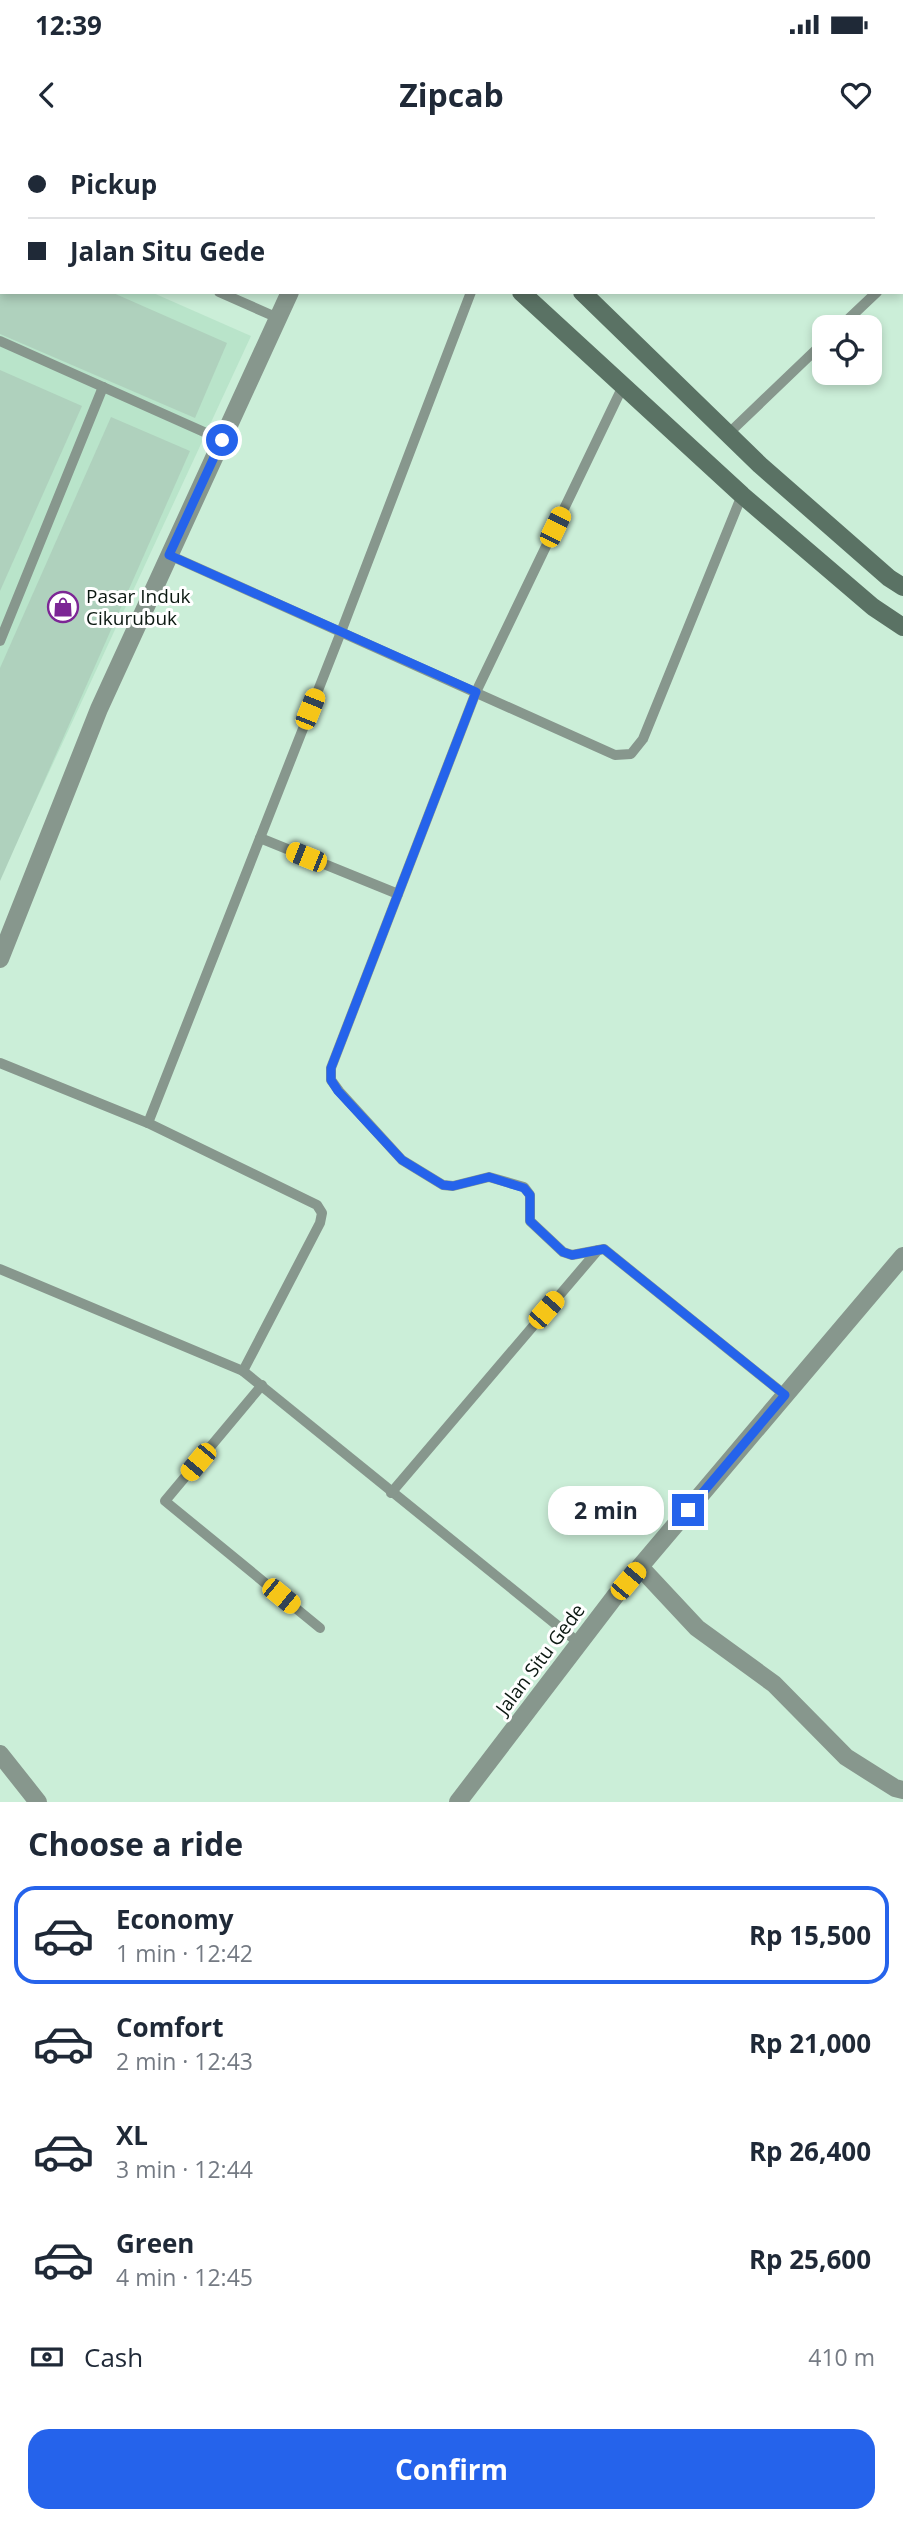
<!DOCTYPE html>
<meta charset="utf-8">
<style>
body{margin:0;font-family:"Open Sans",sans-serif;background:#f6f6f7;color:#1f2937;height:100vh;display:flex;flex-direction:column;font-size:26px;white-space:nowrap}
*{box-sizing:border-box;margin:0}
p{font-size:23px;color:#747a83}
.icon{flex:none;width:38px;height:38px;fill:none;stroke:currentColor;stroke-width:2;stroke-linecap:round;stroke-linejoin:round}
.map{position:relative;height:1662px;overflow:hidden}
.sheet{display:flex;flex-direction:column;background:#fff;flex:1}
.sheet>*{flex:none}
.guide{position:absolute;left:0px;top:0px;width:903px;height:154px;box-shadow:0 4px 10px #0003;display:grid;align-content:center;height:154px;padding:0 28px;background:#fff}
.tools{position:absolute;left:812px;top:175px;display:grid;gap:14px}
.tools a{display:grid;place-items:center;width:70px;height:70px;border-radius:14px;background:#fff;box-shadow:0 4px 10px #0003;font-size:35px}
.end{position:absolute;width:32px;height:32px;margin:-16px;border:9px solid #2563eb;background:#fff;box-shadow:0 0 0 4px #fff}
.from{border-radius:50%}
.bubble{position:absolute;height:49px;border-radius:21px;background:#fff;box-shadow:0 4px 10px #0003;font-size:23px;font-weight:700;line-height:49px;text-align:center}
.car{position:absolute;width:21px;height:42px;margin:-21px -10px;border-radius:9px;box-shadow:0 0 5px 2px #0007;background:linear-gradient(#f5c518 24%,#345 0 40%,#f5c518 0 76%,#345 0 86%,#f5c518 0)}
.guide b{display:flex;align-items:center;gap:24px;height:66px;font-size:26px}
.guide b+b{border-top:2px solid #e0e1e3}
.guide i{width:18px;height:18px;background:#1f2937}
ul{padding:0;list-style:none}
li{display:flex;align-items:center;gap:21px;height:98px;margin:0 14px 10px;padding:0 14px;border:4px solid transparent;border-radius:21px}
li div{flex:1}
li b{display:block;font-size:26px}
li em{font-style:normal;font-weight:700}
li.on{border-color:#2563eb}
li>.icon{width:63px;height:63px;stroke-width:1.5}
h2{padding:0 28px;font-size:32px;line-height:84px}
.pay{display:flex;align-items:center;gap:18px;height:77px;padding:0 28px;font-size:26px}
.pay p{margin-inline-start:auto}
.primary-button{display:flex;gap:14px;margin-top:auto;padding:14px 28px}
.primary-button a{flex:1;height:80px;border-radius:21px;background:#2563eb;color:#fff;font-size:28px;font-weight:700;line-height:80px;text-align:center}
.status{display:flex;justify-content:space-between;align-items:center;height:49px;padding:0 35px;background:#fff;direction:ltr}
.status svg{height:19px;fill:currentColor}
header{display:flex;justify-content:space-between;align-items:center;height:91px;padding:0 28px;background:#fff;font-size:32px;font-weight:700}
.map>svg:first-child{display:block}
</style>
<div class="status"><b>12:39</b><svg viewBox="0 0 49 12"><path d="M0 12V9h3v3zM5 12V6h3v6zM10 12V3h3v9zM15 12V0h3v12zM26 1h20v11H26zM47 4h2v5h-2z"/></svg></div>
<header><svg class="icon" aria-label="back" viewBox="0 0 24 24"><path d="M15 5l-7 7 7 7"/></svg>Zipcab<svg class="icon" aria-label="heart" viewBox="0 0 24 24"><path d="M12 20l-8-8c-3-5 5-10 8-4 3-6 11-1 8 4z"/></svg></header>
<div class="map">
<svg width="903" height="1662" viewBox="0 0 903 1662">
<rect width="100%" height="100%" fill="#cbeed8"/>
<polygon fill="#b9e4ca" points="0,86 2,152 151,152 251,196 0,738"/>
<g fill="#afd1bd">
<polygon points="0,152 111,152 227,203 195,278 0,194"/>
<polygon points="0,230 82,266 0,451"/>
<polygon points="111,277 190,311 0,741 0,528"/>
</g>
<g fill="none" stroke-linecap="round" stroke-linejoin="round">
<g stroke="#87978d" stroke-width="10">
<polyline points="0,56 2,57"/>
<polyline points="219,152 278,178"/>
<polyline points="840,187 877,152"/>
<polyline points="0,201 222,300"/>
<polyline points="623,246 476,552 331,928 331,940 339,951 402,1020 443,1045 453,1046 489,1037 524,1047 530,1055 530,1081 563,1112 572,1115 604,1109 785,1255"/>
<polyline points="728,294 824,202"/>
<polyline points="169,415 615,615 631,614 643,599 742,355"/>
<polyline points="0,501 103,247"/>
<polyline points="260,698 398,754"/>
<polyline points="0,923 148,983 317,1065 322,1073 320,1083 243,1231 0,1129"/>
<polyline points="148,983 341,492 471,152"/>
<polyline points="243,1231 579,1503"/>
<polyline points="262,1245 165,1361 320,1488"/>
<polyline points="391,1353 598,1110"/>
</g>
<g stroke="#87978d" stroke-width="18">
<polyline points="359,2 359,0"/>
<polyline points="446,2 449,0"/>
<polyline points="0,819 99,569 290,152"/>
<polyline points="640,1427 697,1488 774,1544 846,1617 895,1648 903,1650"/>
<polyline points="0,1614 38,1662"/>
<polyline points="458,1662 616,1455 903,1116"/>
</g>
<g stroke="#5a7264" stroke-width="18">
<polyline points="306,0 309,2"/>
<polyline points="400,0 404,2"/>
<polyline points="521,152 742,355 873,467 903,487"/>
<polyline points="582,152 760,325 889,438 903,447"/>
</g>
</g>
<g fill="none" stroke-linecap="round" stroke-linejoin="round">
<polyline stroke="#2563eb" stroke-width="9" points="222,300 169,415 476,552 331,928 331,940 338,951 402,1020 443,1045 453,1046 489,1037 524,1048 530,1055 530,1081 563,1112 572,1115 604,1109 785,1255 688,1370"/>
</g>
<defs>
<g id="shop-ring" transform="scale(1.575)"><circle r="9.5" fill="#fff" stroke="#7c2695" stroke-width="1.5"/><path d="M-5-2.5h2.3a2.7 3.5 0 0 1 5.4 0H5L5.5 6h-11ZM-1.5-2.5h3a1.5 2.3 0 0 0-3 0Z" fill="#7c2695"/></g>
</defs>
<g fill-rule="evenodd">
<use href="#shop-ring" x="63" y="467"/>
</g>
<g text-anchor="middle" stroke-width="6" stroke-linejoin="round" paint-order="stroke">
<g font-size="19" fill="#0b1811" stroke="#fff" text-anchor="start">
<text x="86" y="463">Pasar Induk<tspan x="86" dy="22">Cikurubuk</tspan></text>
</g>
<g font-size="19" fill="#0b1811" stroke="#fff">
<text transform="translate(540 1519) rotate(-53)" y="7">Jalan Situ Gede</text>
</g>
</g>
</svg>
<div class="tools">
<a><svg class="icon" aria-label="locate" viewBox="0 0 24 24"><circle cx="12" cy="12" r="6"/><path d="M12 2v4M12 18v4M2 12h4M18 12h4"/></svg></a>
</div>
<i class="end from" style="left:222px;top:300px"></i>
<i class="end" style="left:688px;top:1370px"></i>
<div class="bubble" style="left:548px;top:1346px;width:116px">2 min</div>
<i class="car" style="left:555px;top:387px;rotate:26deg"></i>
<i class="car" style="left:310px;top:569px;rotate:22deg"></i>
<i class="car" style="left:306px;top:717px;rotate:292deg"></i>
<i class="car" style="left:546px;top:1170px;rotate:41deg"></i>
<i class="car" style="left:198px;top:1322px;rotate:220deg"></i>
<i class="car" style="left:628px;top:1441px;rotate:40deg"></i>
<i class="car" style="left:281px;top:1456px;rotate:129deg"></i>
<div class="guide">
<b><i class="from"></i>Pickup</b>
<b><i></i>Jalan Situ Gede</b>
</div>
</div>
<section class="sheet">
<h2>Choose a ride</h2>
<ul>
<li class="on"><svg class="icon" aria-label="car" viewBox="0 0 24 24"><path d="M5 17H2v-5l4-1 3-4h7l3 4 3 1v5h-3M9 17h6M6 11h13"/><circle cx="7" cy="17" r="2"/><circle cx="17" cy="17" r="2"/></svg><div><b>Economy</b><p>1 min · 12:42</p></div><em>Rp 15,500</em></li>
<li><svg class="icon" aria-label="car" viewBox="0 0 24 24"><path d="M5 17H2v-5l4-1 3-4h7l3 4 3 1v5h-3M9 17h6M6 11h13"/><circle cx="7" cy="17" r="2"/><circle cx="17" cy="17" r="2"/></svg><div><b>Comfort</b><p>2 min · 12:43</p></div><em>Rp 21,000</em></li>
<li><svg class="icon" aria-label="car" viewBox="0 0 24 24"><path d="M5 17H2v-5l4-1 3-4h7l3 4 3 1v5h-3M9 17h6M6 11h13"/><circle cx="7" cy="17" r="2"/><circle cx="17" cy="17" r="2"/></svg><div><b>XL</b><p>3 min · 12:44</p></div><em>Rp 26,400</em></li>
<li><svg class="icon" aria-label="car" viewBox="0 0 24 24"><path d="M5 17H2v-5l4-1 3-4h7l3 4 3 1v5h-3M9 17h6M6 11h13"/><circle cx="7" cy="17" r="2"/><circle cx="17" cy="17" r="2"/></svg><div><b>Green</b><p>4 min · 12:45</p></div><em>Rp 25,600</em></li>
</ul>
<div class="pay"><svg class="icon" aria-label="cash" viewBox="0 0 24 24"><path d="M3 7h18v10H3z"/><circle cx="12" cy="12" r="2"/></svg>Cash<p>410 m</p></div>
<div class="primary-button"><a>Confirm</a></div>
</section>
